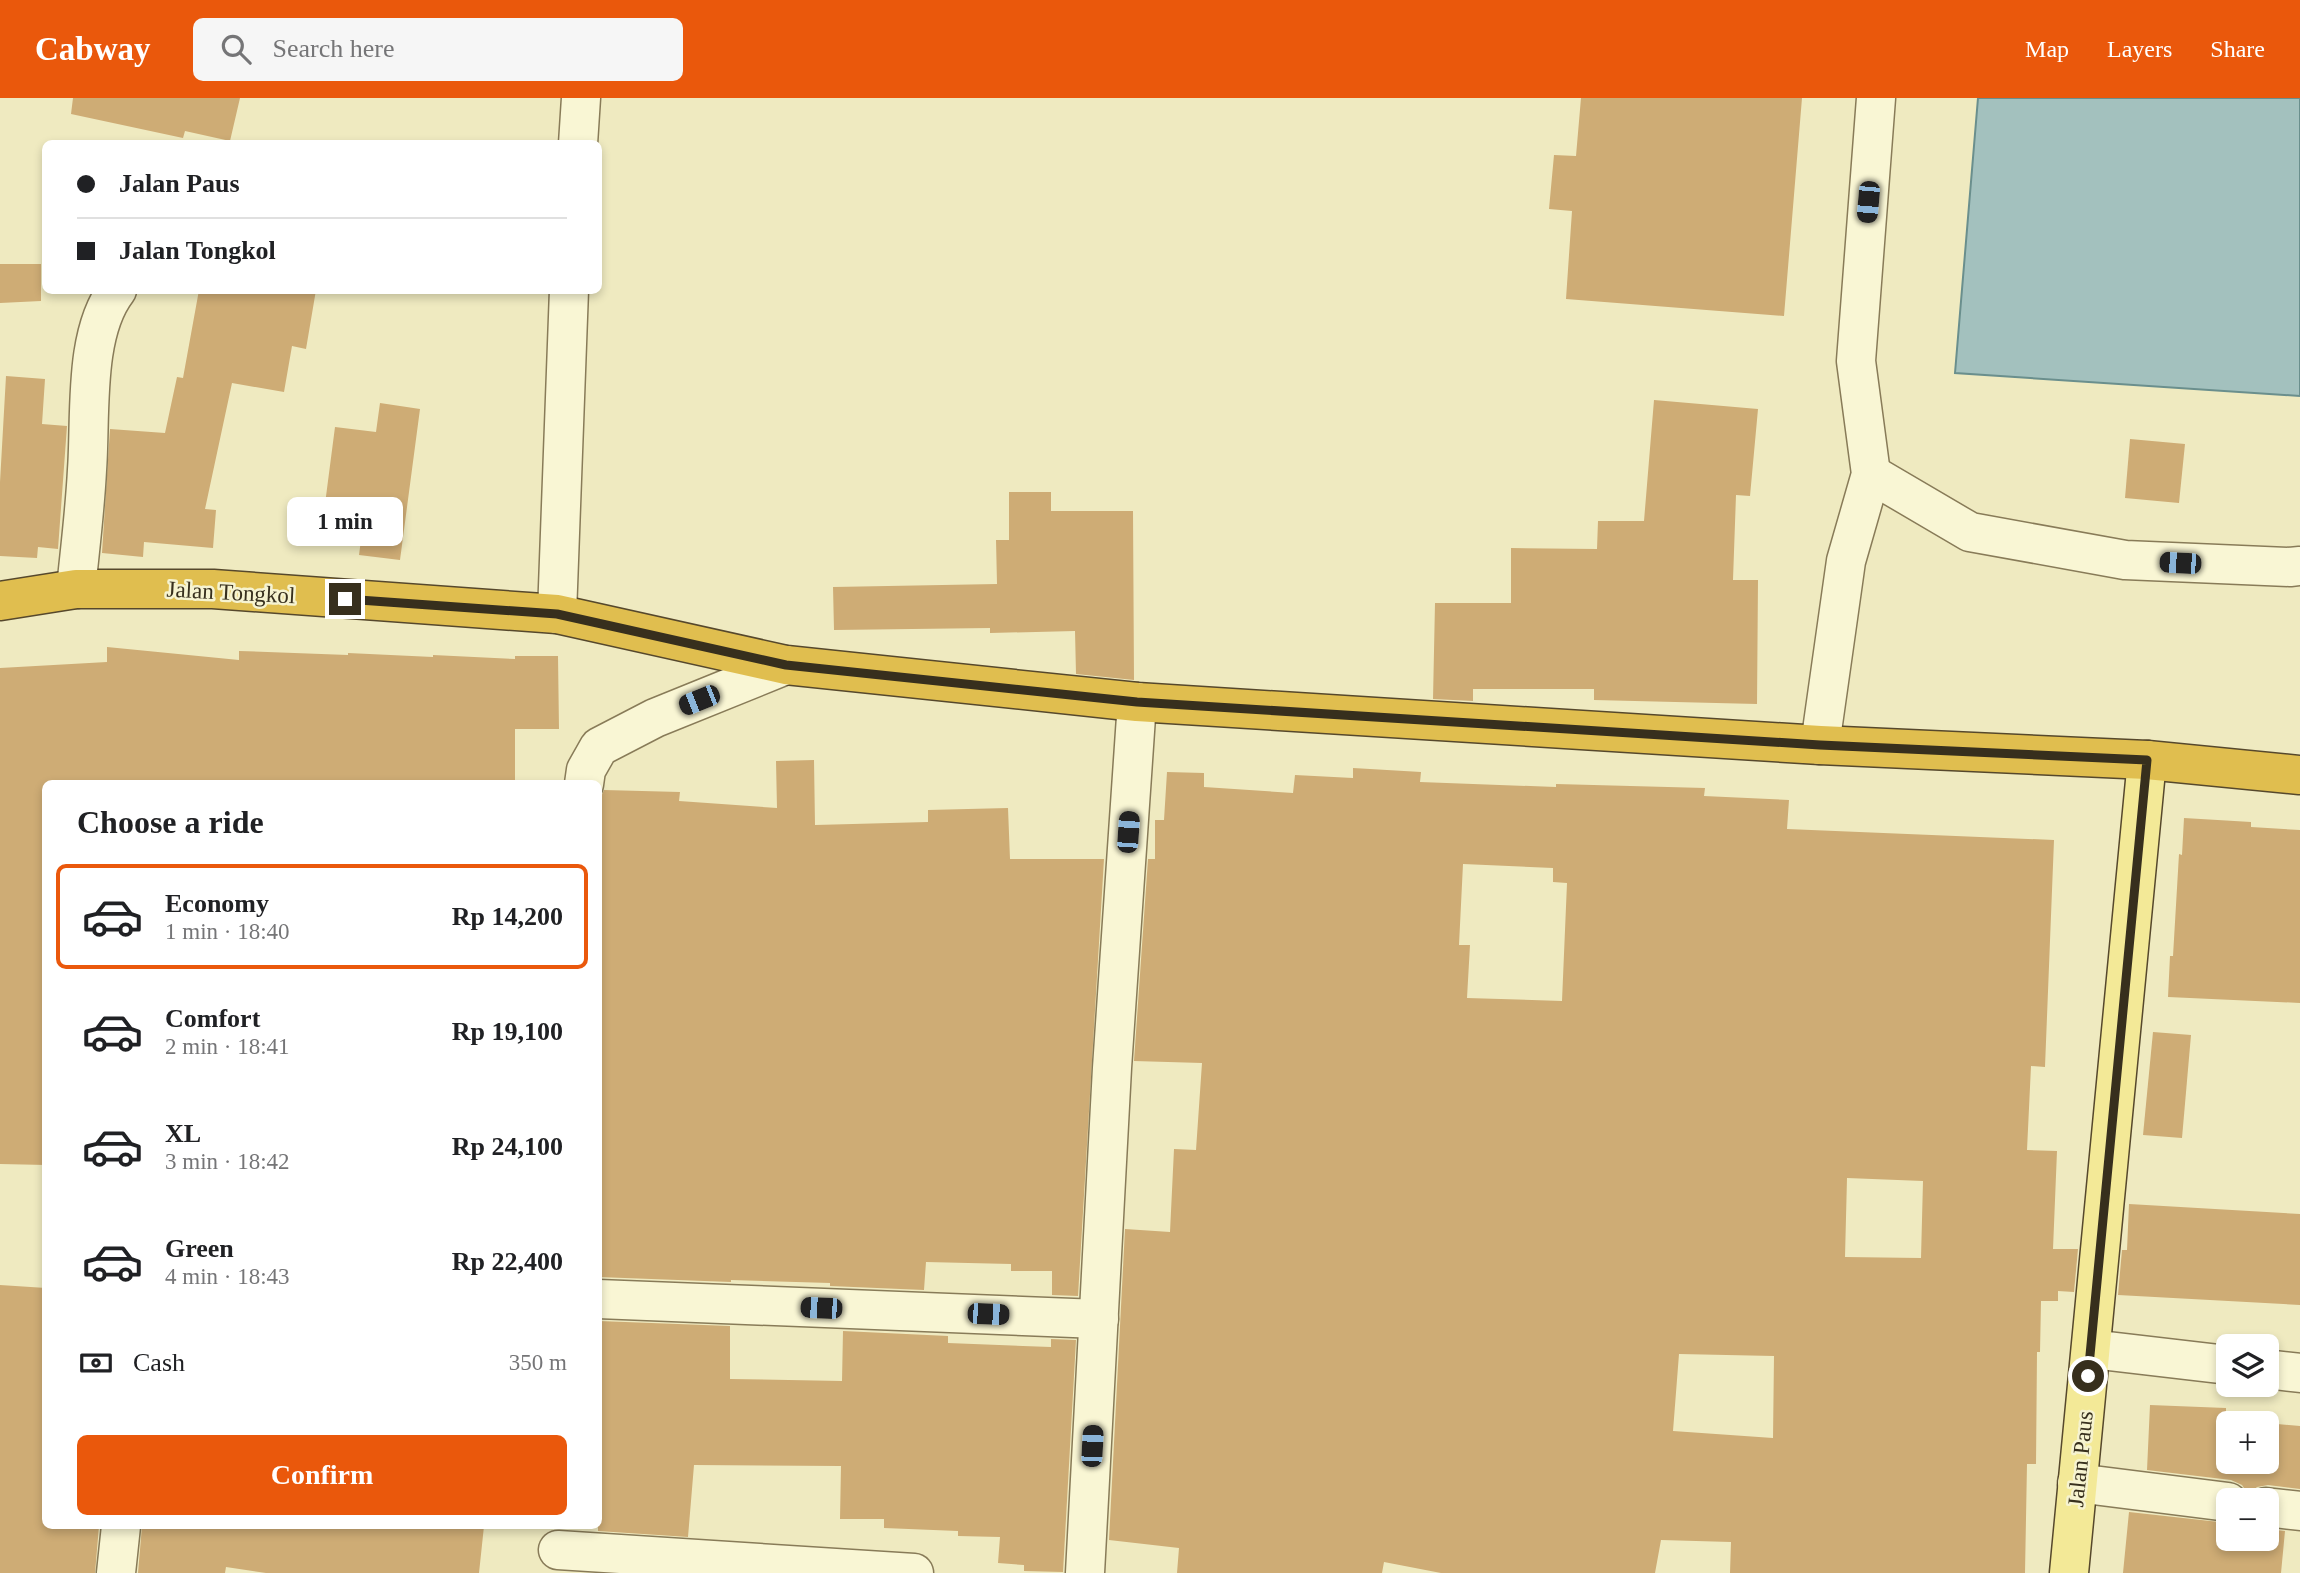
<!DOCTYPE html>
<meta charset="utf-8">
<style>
body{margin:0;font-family:Georgia,serif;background:#f6f6f6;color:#202124;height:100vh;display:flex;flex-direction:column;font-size:26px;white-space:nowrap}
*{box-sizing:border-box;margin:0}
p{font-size:23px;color:#757577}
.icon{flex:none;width:38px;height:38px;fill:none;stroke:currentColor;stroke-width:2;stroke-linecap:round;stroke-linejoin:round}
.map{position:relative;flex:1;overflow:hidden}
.side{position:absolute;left:42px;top:682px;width:560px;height:749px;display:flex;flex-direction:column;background:#fff;border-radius:10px;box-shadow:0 4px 10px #0003}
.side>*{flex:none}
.banner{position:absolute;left:42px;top:42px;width:560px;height:154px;border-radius:10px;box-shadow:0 4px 10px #0003;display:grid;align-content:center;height:154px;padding:0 35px;background:#fff}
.controls{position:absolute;left:2216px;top:1236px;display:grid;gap:14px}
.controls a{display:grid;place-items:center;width:63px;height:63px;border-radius:10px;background:#fff;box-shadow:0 4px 10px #0003;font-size:35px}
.end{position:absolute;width:32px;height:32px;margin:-16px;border:9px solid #372f1d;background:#fff;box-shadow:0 0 0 4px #fff}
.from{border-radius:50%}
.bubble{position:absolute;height:49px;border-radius:10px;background:#fff;box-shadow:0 4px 10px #0003;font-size:23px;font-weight:600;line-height:49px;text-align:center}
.car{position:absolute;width:21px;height:42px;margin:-21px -10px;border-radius:9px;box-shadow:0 0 5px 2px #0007;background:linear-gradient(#222 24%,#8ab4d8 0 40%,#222 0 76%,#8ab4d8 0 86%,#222 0)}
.banner b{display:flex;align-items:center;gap:24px;height:66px;font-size:26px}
.banner b+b{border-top:2px solid #e0e0e0}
.banner i{width:18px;height:18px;background:#202124}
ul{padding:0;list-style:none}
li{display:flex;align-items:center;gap:21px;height:105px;margin:0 14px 10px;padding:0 21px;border:4px solid transparent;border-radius:10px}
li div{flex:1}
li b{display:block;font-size:26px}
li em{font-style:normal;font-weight:600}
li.active{border-color:#ea580c}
li>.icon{width:63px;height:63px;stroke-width:1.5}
h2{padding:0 35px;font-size:32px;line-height:84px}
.pay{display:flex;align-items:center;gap:18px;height:77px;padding:0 35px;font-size:26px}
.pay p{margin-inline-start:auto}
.cta{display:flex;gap:14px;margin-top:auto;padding:14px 35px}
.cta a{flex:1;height:80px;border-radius:10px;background:#ea580c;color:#fff;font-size:28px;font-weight:600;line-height:80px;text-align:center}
header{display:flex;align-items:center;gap:42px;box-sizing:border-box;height:98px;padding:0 35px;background:#ea580c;color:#fff}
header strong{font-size:33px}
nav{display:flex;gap:38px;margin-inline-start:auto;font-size:24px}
.search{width:490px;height:63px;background:#f6f6f6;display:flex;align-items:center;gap:18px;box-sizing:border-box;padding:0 24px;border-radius:10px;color:#757577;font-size:26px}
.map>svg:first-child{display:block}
</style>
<header>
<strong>Cabway</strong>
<div class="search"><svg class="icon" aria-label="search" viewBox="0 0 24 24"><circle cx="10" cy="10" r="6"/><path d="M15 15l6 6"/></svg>Search here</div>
<nav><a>Map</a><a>Layers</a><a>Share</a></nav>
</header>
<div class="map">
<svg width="2300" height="1475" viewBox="0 0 2300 1475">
<rect width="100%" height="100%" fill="#efeac0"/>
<polygon fill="#a3c1be" stroke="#6a8f8d" stroke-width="2" points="1978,0 2300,0 2300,298 1955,275"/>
<g fill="#ceac75" fill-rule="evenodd">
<polygon points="73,0 240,0 230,43 185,33 183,40 71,16"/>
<polygon points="1581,0 1802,0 1784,218 1566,201 1572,113 1549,111 1554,57 1576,58"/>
<polygon points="0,166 41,166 41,203 0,205"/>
<polygon points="199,192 316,192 306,251 292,248 284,294 232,285 205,411 216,412 213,450 144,444 143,459 102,455 110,331 165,335 177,279 183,280"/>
<polygon points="6,278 45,281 42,326 67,328 58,451 38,449 37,460 0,458 0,384"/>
<polygon points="1654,302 1758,311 1750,398 1736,397 1733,482 1758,482 1757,606 1594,602 1594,591 1473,591 1473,603 1433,601 1435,505 1511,505 1511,450 1597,451 1598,423 1644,423"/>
<polygon points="380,305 420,311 400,462 359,457 365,411 325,406 335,329 376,334"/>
<polygon points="2130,341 2185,346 2179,405 2125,400"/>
<polygon points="1009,394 1051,394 1051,413 1133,413 1134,582 1076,576 1075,533 990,535 990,530 834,532 833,489 997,486 996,442 1009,442"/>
<polygon points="107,549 239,562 239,553 348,557 348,555 433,559 433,557 515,561 515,558 558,558 559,631 515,631 515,686 234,686 234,684 46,686 46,1067 0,1066 0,570 107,564"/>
<polygon points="814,662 815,727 928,724 928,712 1008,710 1010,761 1104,761 1078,1198 1052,1197 1052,1173 1011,1173 1011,1166 926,1164 924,1192 830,1188 830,1185 731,1182 731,1184 598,1179 600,701 604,692 680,694 679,703 777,710 776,663"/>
<path d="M 1353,670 L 1421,674 L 1420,684 L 1556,689 L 1556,686 L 1705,690 L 1704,698 L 1789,702 L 1787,731 L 2054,742 L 2045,969 L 2031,968 L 2027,1052 L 2057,1053 L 2053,1151 L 2078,1151 L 2074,1194 L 2058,1193 L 2058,1203 L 2041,1203 L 2040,1254 L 2037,1254 L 2036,1366 L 2027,1366 L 2025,1475 L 1730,1475 L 1731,1444 L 1661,1442 L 1655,1475 L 1441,1475 L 1384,1464 L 1382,1475 L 1177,1475 L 1179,1450 L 1109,1442 L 1125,1131 L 1170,1134 L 1174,1051 L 1196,1052 L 1202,965 L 1134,963 L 1148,761 L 1155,761 L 1155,722 L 1164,722 L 1167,674 L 1204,675 L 1204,689 L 1293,695 L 1295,677 L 1353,680 ZM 1463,766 L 1553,770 L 1553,784 L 1567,785 L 1562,903 L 1467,900 L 1470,847 L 1459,847 ZM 1847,1080 L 1923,1083 L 1921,1160 L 1845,1159 ZM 1679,1256 L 1774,1258 L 1773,1340 L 1673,1333 Z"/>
<polygon points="2184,720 2251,724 2251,729 2300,732 2300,905 2168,899 2170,858 2173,858 2179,756 2182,757"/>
<polygon points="2153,934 2191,937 2182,1040 2143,1037"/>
<polygon points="2129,1106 2300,1116 2300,1207 2118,1197 2122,1152 2127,1152"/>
<polygon points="0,1187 46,1190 46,1428 99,1428 95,1475 0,1475"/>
<polygon points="599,1223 730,1228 730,1281 842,1283 843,1233 948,1238 948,1245 1051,1249 1051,1241 1076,1242 1063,1474 1024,1473 1024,1467 998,1465 1000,1439 958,1438 958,1433 884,1430 884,1421 840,1421 841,1368 694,1367 688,1439 598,1433"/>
<polygon points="2150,1307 2226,1310 2226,1321 2263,1325 2228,1325 2228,1363 2266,1363 2266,1325 2300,1328 2300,1391 2268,1387 2257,1389 2248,1396 2242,1387 2231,1382 2147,1372"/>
<polygon points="2129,1414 2228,1425 2228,1440 2266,1440 2266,1431 2285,1433 2281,1475 2123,1475"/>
<polygon points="142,1428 484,1428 479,1475 266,1475 226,1469 225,1475 138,1475"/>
</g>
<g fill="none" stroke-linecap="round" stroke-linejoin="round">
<g stroke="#887b58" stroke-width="41">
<g id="minor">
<polyline points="578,46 581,0"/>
<polyline points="1871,376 1970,434 2125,462 2290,469 2300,468"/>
<path d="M 76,491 C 80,451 85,412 87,372 C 91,318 83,236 117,192"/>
<polyline points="557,516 569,192"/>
<polyline points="1820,647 1846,463 1871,376 1856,263 1876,0"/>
<polyline points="584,686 586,672 599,649 655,620 786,567"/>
<polyline points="598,1201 1099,1221"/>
<polyline points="2091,1251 2228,1267"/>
<polyline points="2266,1271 2300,1275"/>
<polyline points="2077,1385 2228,1404"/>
<polyline points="2266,1409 2300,1413"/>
<polyline points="558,1452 914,1475"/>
<polyline points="116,1475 121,1428"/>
<polyline points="1085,1475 1112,970 1137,604"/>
</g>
</g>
<g stroke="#56482c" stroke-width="41">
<polyline id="major" points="2069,1475 2147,662"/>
</g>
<g stroke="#56482c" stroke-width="41">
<polyline id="highway" points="0,503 76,491 213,491 557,516 786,567 1137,604 1820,647 2147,662 2300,677"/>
</g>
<use href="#minor" stroke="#f9f6d4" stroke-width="38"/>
<use href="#major" stroke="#f3e997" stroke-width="38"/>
<use href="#highway" stroke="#e0be4f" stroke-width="38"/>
</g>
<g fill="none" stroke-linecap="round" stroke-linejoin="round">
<polyline stroke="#372f1d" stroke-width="9" points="345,501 557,516 786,567 1137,604 1820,647 2147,662 2088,1278"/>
</g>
<g text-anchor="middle" stroke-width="5" stroke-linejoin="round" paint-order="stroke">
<g font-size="23" fill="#372f1d" stroke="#f6f3d0">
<text transform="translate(231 494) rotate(3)" y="8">Jalan Tongkol</text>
<text transform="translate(2080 1361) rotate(-84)" y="8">Jalan Paus</text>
</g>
</g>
</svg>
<div class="controls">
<a><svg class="icon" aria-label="layers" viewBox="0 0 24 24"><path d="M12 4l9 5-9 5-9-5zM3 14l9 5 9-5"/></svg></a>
<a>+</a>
<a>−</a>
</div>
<i class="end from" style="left:2088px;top:1278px"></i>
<i class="end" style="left:345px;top:501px"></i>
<div class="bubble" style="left:287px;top:399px;width:116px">1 min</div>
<i class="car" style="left:1868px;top:104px;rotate:185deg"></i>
<i class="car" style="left:2180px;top:465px;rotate:273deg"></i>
<i class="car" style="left:699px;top:602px;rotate:248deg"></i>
<i class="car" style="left:1128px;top:734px;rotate:4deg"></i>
<i class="car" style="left:821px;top:1210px;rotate:272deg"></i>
<i class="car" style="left:988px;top:1216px;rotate:92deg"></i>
<i class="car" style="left:1092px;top:1348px;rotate:3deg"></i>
<div class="banner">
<b><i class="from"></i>Jalan Paus</b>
<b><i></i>Jalan Tongkol</b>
</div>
<section class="side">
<h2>Choose a ride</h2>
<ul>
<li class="active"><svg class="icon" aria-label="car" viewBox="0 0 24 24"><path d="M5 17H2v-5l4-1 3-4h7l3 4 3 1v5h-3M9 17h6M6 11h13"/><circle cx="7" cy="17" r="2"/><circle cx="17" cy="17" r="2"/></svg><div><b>Economy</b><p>1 min · 18:40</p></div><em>Rp 14,200</em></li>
<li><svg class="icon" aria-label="car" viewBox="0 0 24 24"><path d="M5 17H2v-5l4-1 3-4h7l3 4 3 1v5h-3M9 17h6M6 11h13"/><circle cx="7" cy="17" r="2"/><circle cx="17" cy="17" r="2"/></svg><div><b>Comfort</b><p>2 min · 18:41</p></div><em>Rp 19,100</em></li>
<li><svg class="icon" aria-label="car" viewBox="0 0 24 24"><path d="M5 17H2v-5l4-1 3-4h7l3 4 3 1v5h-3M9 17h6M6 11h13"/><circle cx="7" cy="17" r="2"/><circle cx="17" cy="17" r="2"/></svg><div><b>XL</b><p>3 min · 18:42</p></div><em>Rp 24,100</em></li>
<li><svg class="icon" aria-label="car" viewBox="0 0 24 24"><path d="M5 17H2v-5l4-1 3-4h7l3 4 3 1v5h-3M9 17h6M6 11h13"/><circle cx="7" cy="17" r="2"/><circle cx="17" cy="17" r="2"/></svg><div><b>Green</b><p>4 min · 18:43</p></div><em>Rp 22,400</em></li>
</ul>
<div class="pay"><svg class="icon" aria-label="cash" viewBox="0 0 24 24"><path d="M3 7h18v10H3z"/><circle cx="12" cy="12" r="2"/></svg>Cash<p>350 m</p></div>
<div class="cta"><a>Confirm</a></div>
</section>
</div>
